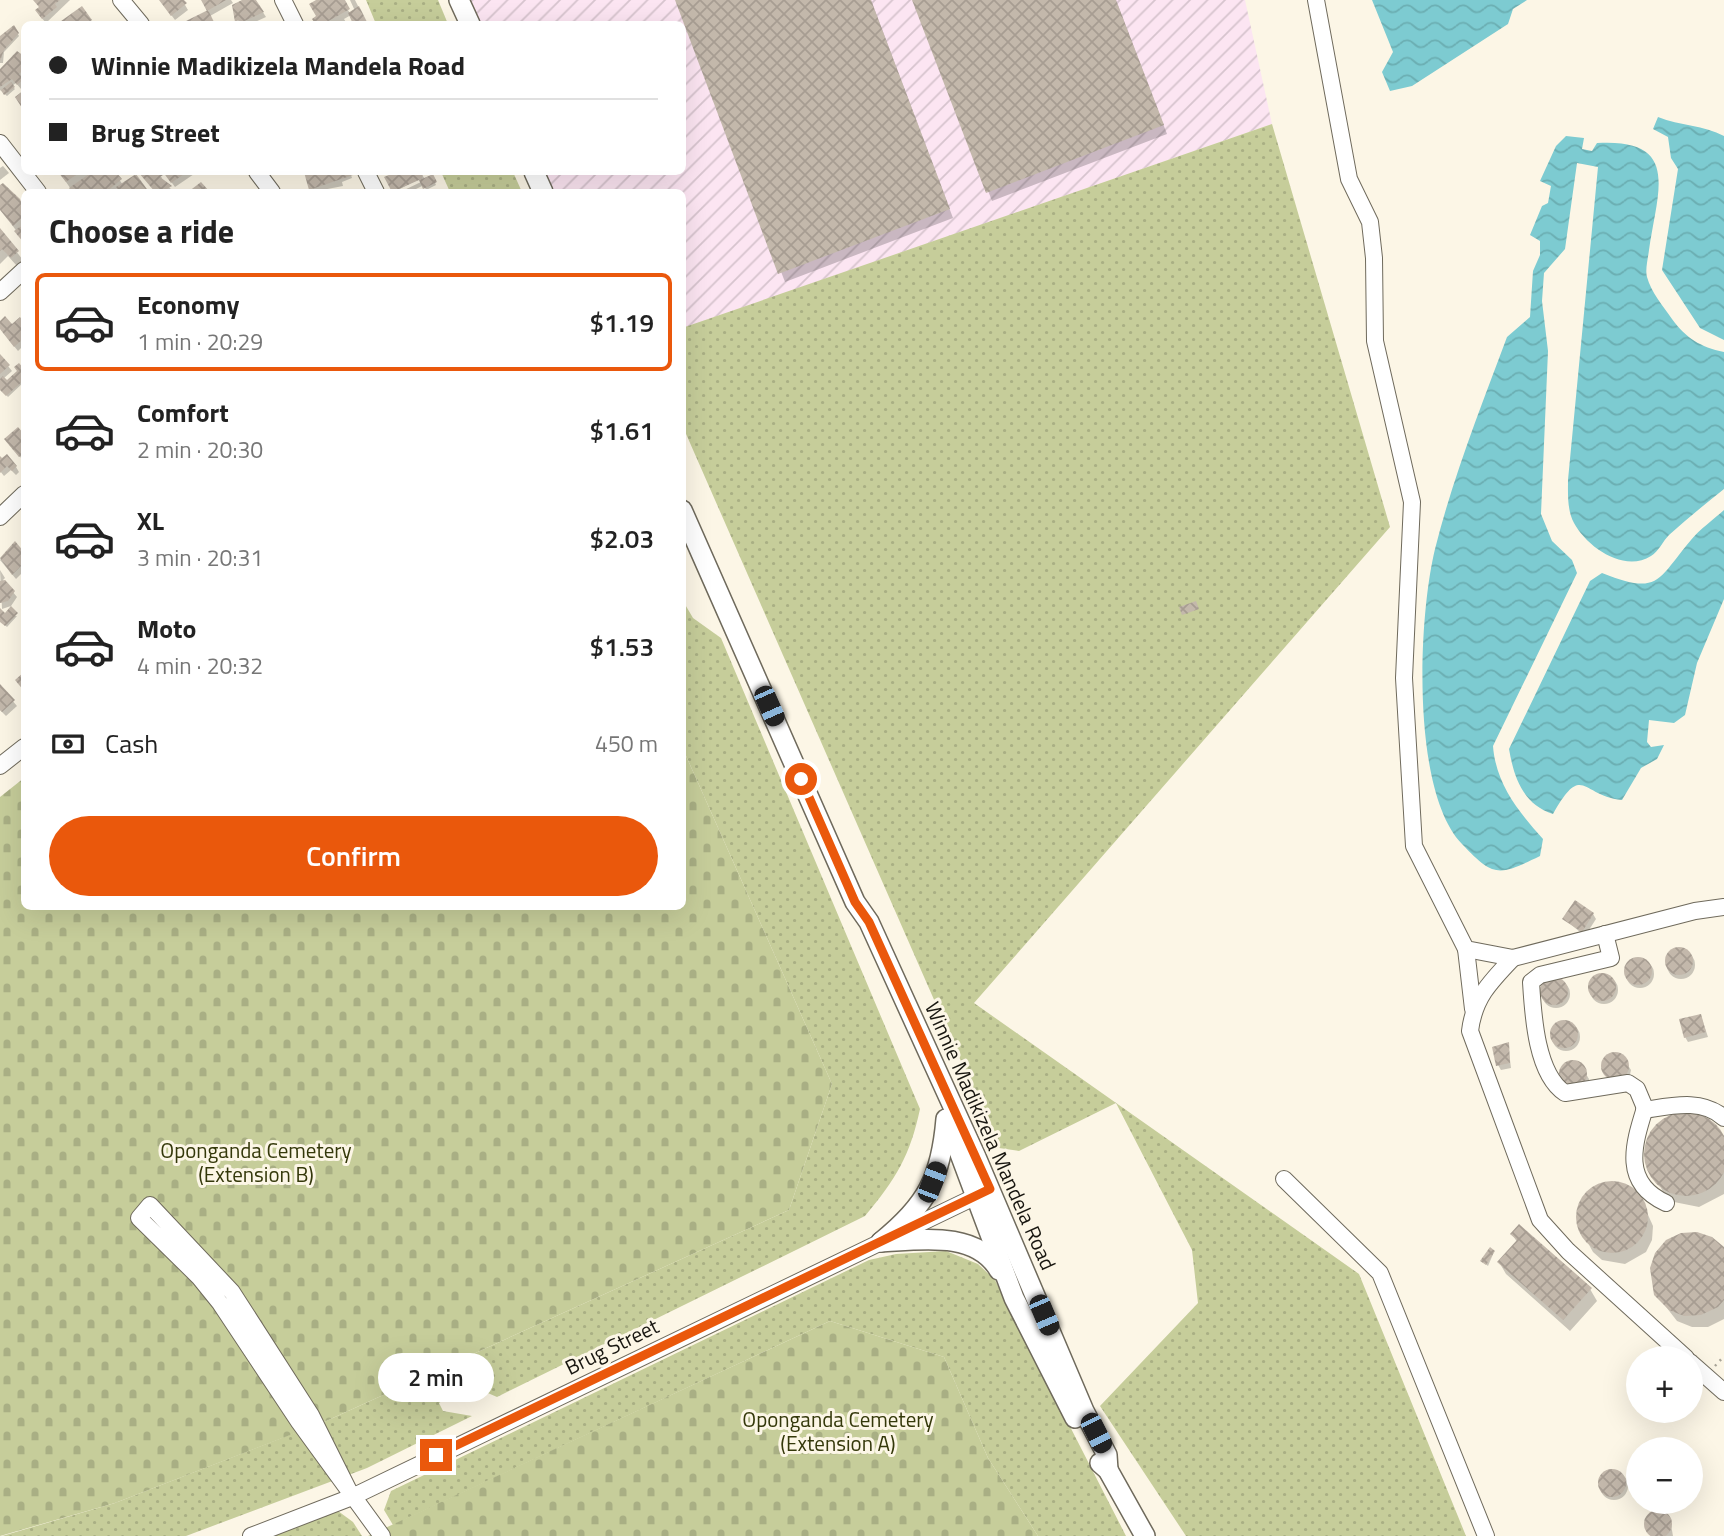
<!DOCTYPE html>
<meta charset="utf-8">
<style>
body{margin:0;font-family:"Titillium Web",sans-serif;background:#f6f6f6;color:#222;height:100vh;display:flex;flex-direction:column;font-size:26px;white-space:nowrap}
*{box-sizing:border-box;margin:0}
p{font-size:23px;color:#767676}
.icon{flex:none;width:38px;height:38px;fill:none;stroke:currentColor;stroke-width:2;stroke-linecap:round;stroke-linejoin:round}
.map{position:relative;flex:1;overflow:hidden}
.side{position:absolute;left:21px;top:189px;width:665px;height:721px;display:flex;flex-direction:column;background:#fff;border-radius:10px;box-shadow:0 7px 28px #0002}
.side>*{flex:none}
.guide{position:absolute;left:21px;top:21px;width:665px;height:154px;border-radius:10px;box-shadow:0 7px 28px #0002;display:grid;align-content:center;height:154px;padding:0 28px;background:#fff}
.controls{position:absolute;left:1626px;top:1346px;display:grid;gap:14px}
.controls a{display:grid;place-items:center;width:77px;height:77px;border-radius:50%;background:#fff;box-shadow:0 7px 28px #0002;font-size:35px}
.end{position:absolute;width:32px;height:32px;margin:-16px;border:9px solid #ea580c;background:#fff;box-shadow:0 0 0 4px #fff}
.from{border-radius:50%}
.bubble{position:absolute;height:49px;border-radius:24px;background:#fff;box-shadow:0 7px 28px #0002;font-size:23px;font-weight:600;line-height:49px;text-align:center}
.car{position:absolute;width:21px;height:42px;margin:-21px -10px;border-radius:9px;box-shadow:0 0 5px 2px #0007;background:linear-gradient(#222 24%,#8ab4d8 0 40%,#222 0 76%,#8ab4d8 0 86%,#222 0)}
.guide b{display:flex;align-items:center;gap:24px;height:66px;font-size:26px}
.guide b+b{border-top:2px solid #e0e0e0}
.guide i{width:18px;height:18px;background:#222}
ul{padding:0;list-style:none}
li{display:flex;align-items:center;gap:21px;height:98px;margin:0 14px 10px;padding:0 14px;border:4px solid transparent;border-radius:10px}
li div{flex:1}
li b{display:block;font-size:26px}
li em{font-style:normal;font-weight:600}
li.selected{border-color:#ea580c}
li>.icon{width:63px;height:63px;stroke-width:1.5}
h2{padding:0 28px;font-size:32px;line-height:84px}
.pay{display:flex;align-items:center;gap:18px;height:77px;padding:0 28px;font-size:26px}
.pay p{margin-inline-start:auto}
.primary-button{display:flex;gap:14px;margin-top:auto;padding:14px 28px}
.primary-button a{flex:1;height:80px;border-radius:42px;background:#ea580c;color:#fff;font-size:28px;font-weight:600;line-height:80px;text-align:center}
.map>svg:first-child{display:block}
</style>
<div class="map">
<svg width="1724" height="1536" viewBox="0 0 1724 1536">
<defs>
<pattern id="industrial-furrows" width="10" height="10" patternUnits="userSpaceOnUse" patternTransform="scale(1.75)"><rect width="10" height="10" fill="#fce5f2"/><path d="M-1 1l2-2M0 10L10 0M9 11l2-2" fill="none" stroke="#d7c4ce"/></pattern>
<pattern id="grass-dots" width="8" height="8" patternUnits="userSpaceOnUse" patternTransform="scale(1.75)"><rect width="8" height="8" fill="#c6cd9a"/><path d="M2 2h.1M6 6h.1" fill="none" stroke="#a9af84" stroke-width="1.8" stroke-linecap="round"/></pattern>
<pattern id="cemetery-stones" width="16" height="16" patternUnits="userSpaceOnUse" patternTransform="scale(1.75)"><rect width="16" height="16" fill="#c6cd9a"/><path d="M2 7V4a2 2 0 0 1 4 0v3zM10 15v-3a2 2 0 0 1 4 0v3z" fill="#a9af84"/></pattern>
<pattern id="water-waves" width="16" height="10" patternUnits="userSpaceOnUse" patternTransform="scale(1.75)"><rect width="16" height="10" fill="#7dcbd1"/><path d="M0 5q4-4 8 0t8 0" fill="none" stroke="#6baeb2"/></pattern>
<pattern id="building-cross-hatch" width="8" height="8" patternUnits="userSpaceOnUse" patternTransform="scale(1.75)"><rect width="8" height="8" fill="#c3b8ab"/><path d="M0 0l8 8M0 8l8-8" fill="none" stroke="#a79d92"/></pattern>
</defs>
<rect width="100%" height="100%" fill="#fcf6e6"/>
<polygon fill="url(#industrial-furrows)" points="458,0 1245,0 1272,124 683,328 682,192 543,192 533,172 682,172 682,24 469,24"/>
<g fill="url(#grass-dots)">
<polygon points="366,0 438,0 448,24 376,24"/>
<polygon points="1272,124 1390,527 974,1003 1359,1274 1466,1536 1186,1536 1100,1406 1198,1303 1192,1250 1116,1103 1019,1151 999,1148 683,427 682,328"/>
<polygon points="441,172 513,172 522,192 450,192"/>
<path d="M 683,601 L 693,618 L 721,638 L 920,1109 C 910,1156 896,1179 865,1216 L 497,1397 L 467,1384 L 439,1403 L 443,1411 L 472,1416 L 367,1468 L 186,1536 L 2,1536 L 115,1503 L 297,1432 L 318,1411 L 324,1422 L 789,1210 L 832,1084 L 683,749 Z"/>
<polygon points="946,1251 978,1264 995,1280 1126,1536 1038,1536 988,1458 944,1357 830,1321 393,1525 384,1510 391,1491 869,1260 896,1254"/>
<polygon points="338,1511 353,1522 362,1536 274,1536"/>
</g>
<g fill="url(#cemetery-stones)">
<polygon points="683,749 832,1084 789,1210 324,1422 317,1411 298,1432 115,1503 0,1536 0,797 24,778 24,906 682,906"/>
<polygon points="830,1321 944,1357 988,1458 1038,1536 368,1536"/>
</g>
<g fill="url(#water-waves)">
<polygon points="1372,0 1527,0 1513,9 1508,24 1412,86 1390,91 1382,72 1393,52"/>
<path d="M 1658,117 C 1680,126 1704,125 1724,136 L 1724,340 L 1700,328 L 1662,270 L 1678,169 L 1671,158 L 1668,137 L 1653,129 Z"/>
<path d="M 1566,136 L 1584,138 L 1582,149 L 1592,151 L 1597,143 C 1682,138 1657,192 1649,250 C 1648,258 1645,270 1647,277 C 1651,292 1663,306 1672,319 C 1686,338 1700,347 1724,352 L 1724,489 C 1705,504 1687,519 1669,535 C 1663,541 1659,551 1651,556 C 1624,573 1587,547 1574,523 C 1567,510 1568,494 1568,480 L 1598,167 L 1577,163 L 1565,249 L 1544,273 L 1542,301 L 1548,351 L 1541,514 L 1552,541 L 1572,560 L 1577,573 L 1493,746 C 1496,784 1518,811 1543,839 L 1540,856 C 1499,876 1494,878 1462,844 C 1411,791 1418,619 1435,549 C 1453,477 1481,407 1507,337 L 1530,317 L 1533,271 L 1540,255 L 1540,241 L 1530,235 L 1542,206 L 1548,203 L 1551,186 L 1540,181 L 1556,146 Z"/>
<path d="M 1724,510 L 1724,599 L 1697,663 L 1685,715 L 1674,723 L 1649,720 L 1647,742 L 1651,747 L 1664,745 L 1657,759 L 1641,768 L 1622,800 C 1581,796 1583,761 1553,814 C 1523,804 1514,778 1509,749 L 1590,581 L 1602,573 C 1660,596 1657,580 1691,540 C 1700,529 1713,520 1724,510 Z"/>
</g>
<g fill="#0003">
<polygon points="38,0 70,0 46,23 40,16"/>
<polygon points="160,0 182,0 188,10 175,20"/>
<polygon points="203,0 231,0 233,3 210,16 214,24 184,24 209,12"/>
<polygon points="246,0 255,0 266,17 251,24 239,24 234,5"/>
<polygon points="320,0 341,0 350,13 355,11 350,0 355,0 367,24 355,24 351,15 344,19 347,24 317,24 314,19 319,17"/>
<polygon points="677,0 871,0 953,218 785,282"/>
<polygon points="914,0 1116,0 1167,134 992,201"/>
<polygon points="81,9 93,24 60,24"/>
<polygon points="14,27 19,36 4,52 3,63 0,63 0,38"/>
<polygon points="17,53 24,59 24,86 21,89 16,83 12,86 15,89 7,96 0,90 0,71"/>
<polygon points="3,166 9,173 0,180 0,168"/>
<polygon points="59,172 114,172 123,185 135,176 146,192 73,192"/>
<polygon points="143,172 158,172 162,178 160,180 171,189 157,192 142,175"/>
<polygon points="164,172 197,172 175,187"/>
<polygon points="305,172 338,172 339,174 350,172 352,178 342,182 343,186 312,192"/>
<polygon points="400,172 420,172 425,179 432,176 436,185 426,190 424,185 410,192 400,192 421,182 421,178 394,192 387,178"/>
<polygon points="0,188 18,200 24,210 24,224 20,227 24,232 24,241 0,209"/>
<polygon points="0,231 23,260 17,266 8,256 0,264"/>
<polygon points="20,320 24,325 24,345 18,351 1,330 0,323 12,327"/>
<polygon points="0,356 12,371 3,379 7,383 19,372 19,366 24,372 24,382 8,397 0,388"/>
<polygon points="18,429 24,437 24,461 9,445"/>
<polygon points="0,459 16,467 19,472 16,475 11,470 4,476 0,471"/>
<polygon points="15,544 24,557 24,571 16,579 0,560"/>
<polygon points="0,570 5,578 3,580 17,597 11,606 2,609"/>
<polygon points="0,610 5,615 17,616 7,627 0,620"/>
<polygon points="0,686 17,706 6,716 0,710"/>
<polygon points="1593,914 1596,919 1585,936 1564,919"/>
<circle cx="1681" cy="965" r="14"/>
<circle cx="1640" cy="974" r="14"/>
<circle cx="1604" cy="990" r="14"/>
<circle cx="1556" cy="994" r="14"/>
<polygon points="1701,1016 1708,1037 1688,1042 1685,1037"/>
<circle cx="1566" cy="1037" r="14"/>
<polygon points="1508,1044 1511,1068 1501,1070 1498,1065"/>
<polygon points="1612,1055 1621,1056 1627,1064 1631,1070 1629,1079 1613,1085 1606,1075 1602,1069 1604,1060"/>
<polygon points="1570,1063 1580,1064 1589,1079 1588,1088 1580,1093 1564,1084 1561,1078 1563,1069"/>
<polygon points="1700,1115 1724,1136 1724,1194 1699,1207 1674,1202 1664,1194 1647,1159 1652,1134 1661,1123 1672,1116"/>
<polygon points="1605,1183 1618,1183 1630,1188 1641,1199 1653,1226 1652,1240 1646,1252 1625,1264 1602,1260 1593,1252 1578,1225 1578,1210 1583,1197 1592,1188"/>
<polygon points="1512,1234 1590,1289 1597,1301 1570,1331 1506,1274 1499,1262 1517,1242"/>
<polygon points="1724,1249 1724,1319 1708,1327 1692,1327 1677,1321 1656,1294"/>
<polygon points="1494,1252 1488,1266 1484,1263"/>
<circle cx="1614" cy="1486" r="14"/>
<polygon points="1661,1512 1670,1519 1673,1536 1651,1536 1649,1533 1646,1523 1651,1514"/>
</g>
<g fill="url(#building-cross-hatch)">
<polygon points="33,0 60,0 55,4 57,7 42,19 35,10 39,7"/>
<polygon points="159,0 184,0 187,3 171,16"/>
<polygon points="201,0 226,0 207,11"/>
<polygon points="242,0 256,0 264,12 240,23 239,20 235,22 232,5"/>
<polygon points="316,0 345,0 350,9 323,24 315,24 312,19 316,16 309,4"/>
<polygon points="675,0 871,0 950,209 778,274"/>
<polygon points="912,0 1116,0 1164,125 986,193"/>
<polygon points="82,6 92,20 86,24 57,24"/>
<polygon points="359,6 368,24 353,24 348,13"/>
<polygon points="208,10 215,24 180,24"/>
<polygon points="14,25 19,33 4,50 0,61 0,36"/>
<polygon points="17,51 24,56 24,69 19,74 24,79 17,85 12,79 0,87 0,69"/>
<polygon points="11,82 15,87 4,95 1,90"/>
<polygon points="24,90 24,111 15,97"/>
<polygon points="58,172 80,172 66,182"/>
<polygon points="92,172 116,172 122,179 106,192 72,192 69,188"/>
<polygon points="141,172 160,172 163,175 160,177 172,186 162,192 155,192 139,173"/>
<polygon points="163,172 187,172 171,183"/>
<polygon points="304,172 351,172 353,175 309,190"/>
<polygon points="396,172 423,172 422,179 433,174 437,182 423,189 419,180 392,192 384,177"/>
<polygon points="136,174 149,192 120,192 116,187"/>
<polygon points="201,182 209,191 188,192"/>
<polygon points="3,183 20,199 24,209 24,216 13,226 0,210 0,185"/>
<polygon points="21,226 24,229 24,243 14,231"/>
<polygon points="0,228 19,251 11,258 2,249 0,251"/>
<polygon points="5,316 12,324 20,317 24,322 24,338 14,347 0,329 0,321"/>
<polygon points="0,354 10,365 0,374"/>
<polygon points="19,363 24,369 24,380 6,396 0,390 0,379 3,376 7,380 17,371 14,367"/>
<polygon points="18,427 24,434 24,453 19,457 4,439"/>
<polygon points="7,454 17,466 12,471 7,466 0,473 0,456 2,458"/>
<polygon points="15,541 24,552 24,563 12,575 0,558"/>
<polygon points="5,580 15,591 8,601 0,603 0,581"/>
<polygon points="1196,601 1199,609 1182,615 1179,607"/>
<polygon points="11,606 18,613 5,626 0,622 0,608 5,613"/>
<polygon points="24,672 24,691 15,680"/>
<polygon points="0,684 15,700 2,712 0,710"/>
<polygon points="1575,900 1594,913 1582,932 1562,919"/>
<circle cx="1679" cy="961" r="14"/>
<circle cx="1638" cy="971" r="14"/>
<circle cx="1602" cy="987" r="14"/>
<circle cx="1554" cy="991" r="14"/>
<polygon points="1701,1014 1706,1032 1684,1038 1679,1019"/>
<circle cx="1564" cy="1034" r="14"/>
<polygon points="1509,1042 1510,1063 1496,1066 1492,1047"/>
<circle cx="1615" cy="1066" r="14"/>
<circle cx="1573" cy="1074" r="14"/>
<circle cx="1686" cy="1154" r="42"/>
<circle cx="1612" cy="1217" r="36"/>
<polygon points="1519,1224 1592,1288 1563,1320 1497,1262 1517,1240 1510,1234"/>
<polygon points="1697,1232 1712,1237 1724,1247 1724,1300 1718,1307 1701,1315 1684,1316 1669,1310 1654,1295 1650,1268 1655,1253 1666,1240 1681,1233"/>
<polygon points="1490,1247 1495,1251 1486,1265 1480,1261"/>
<circle cx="1612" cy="1483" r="14"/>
<circle cx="1658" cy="1524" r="14"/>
</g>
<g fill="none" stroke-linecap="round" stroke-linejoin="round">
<g stroke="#6f6a5c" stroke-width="18">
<g id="minor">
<polyline points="121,0 141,24"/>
<polyline points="283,0 295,24"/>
<polyline points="1316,0 1349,179 1370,222 1374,258 1375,341 1412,502 1404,678 1414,846 1466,949 1513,958 1695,911 1724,907"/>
<polyline points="0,143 38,192"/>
<polyline points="257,172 272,192"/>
<polyline points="366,172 376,192"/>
<polyline points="0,292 24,270"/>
<polyline points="0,517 24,494"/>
<polyline points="0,766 24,747"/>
<path d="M 1605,934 L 1611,958 L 1540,975 L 1531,982 C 1533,1014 1536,1074 1565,1093 L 1628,1083 L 1637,1089 L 1645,1108 C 1633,1146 1622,1183 1666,1203"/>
<polyline points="1466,949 1473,1009"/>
<path d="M 1513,958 C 1490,982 1474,998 1470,1031 L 1540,1220 L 1568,1251 L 1686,1358"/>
<path d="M 1644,1110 C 1671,1106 1702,1098 1724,1118"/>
<polyline points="1284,1179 1380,1273 1486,1536"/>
<polyline points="1690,1362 1724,1392"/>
<polyline points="352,1497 311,1415 232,1292 150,1205 139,1218 199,1277 220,1303 299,1422 382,1536"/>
<polyline points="251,1536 352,1497 987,1191"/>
</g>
</g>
<g stroke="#6f6a5c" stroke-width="22">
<g id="major">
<polyline points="459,0 470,24"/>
<polyline points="534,172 543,192"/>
<polyline points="682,510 855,902 869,922 976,1157 1084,1411 1107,1455 1108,1470"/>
<polyline points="954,1138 1014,1298 1075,1418"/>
<path d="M 881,1242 C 919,1240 976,1230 999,1270"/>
<path d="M 881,1242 C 927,1205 941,1178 946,1119"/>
<polyline points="1100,1463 1108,1470 1145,1536"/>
</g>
</g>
<polyline stroke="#a9a598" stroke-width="2.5" stroke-dasharray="2 5" stroke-linecap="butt" points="1715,1366 1724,1356"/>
<use href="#minor" stroke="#fff" stroke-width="16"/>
<use href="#major" stroke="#fff" stroke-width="19"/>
</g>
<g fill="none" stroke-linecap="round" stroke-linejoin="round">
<polyline stroke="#ea580c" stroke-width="9" points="436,1455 990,1189 869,922 855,902 801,779"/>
</g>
<g text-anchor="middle" stroke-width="6" stroke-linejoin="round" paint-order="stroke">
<g font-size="21" fill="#181610" stroke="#fcf6e6">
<text transform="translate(990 1136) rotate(66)" y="7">Winnie Madikizela Mandela Road</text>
<text transform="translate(612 1347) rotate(-26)" y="7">Brug Street</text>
</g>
<g font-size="21" fill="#34380a" stroke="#fcf6e6">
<text x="256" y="1158">Oponganda Cemetery<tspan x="256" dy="24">(Extension B)</tspan></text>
<text x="838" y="1427">Oponganda Cemetery<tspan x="838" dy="24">(Extension A)</tspan></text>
</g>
</g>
</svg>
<div class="controls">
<a>+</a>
<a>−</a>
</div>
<i class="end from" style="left:801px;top:779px"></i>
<i class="end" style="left:436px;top:1455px"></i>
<div class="bubble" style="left:378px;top:1353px;width:116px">2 min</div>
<i class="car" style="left:769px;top:706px;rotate:156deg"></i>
<i class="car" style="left:932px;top:1182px;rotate:21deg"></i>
<i class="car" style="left:1044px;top:1315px;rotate:157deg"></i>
<i class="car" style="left:1096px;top:1433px;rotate:153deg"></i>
<div class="guide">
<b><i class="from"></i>Winnie Madikizela Mandela Road</b>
<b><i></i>Brug Street</b>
</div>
<section class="side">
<h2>Choose a ride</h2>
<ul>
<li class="selected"><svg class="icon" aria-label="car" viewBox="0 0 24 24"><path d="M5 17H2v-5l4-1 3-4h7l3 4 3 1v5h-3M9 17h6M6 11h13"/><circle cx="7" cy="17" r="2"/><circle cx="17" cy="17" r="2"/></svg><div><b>Economy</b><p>1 min · 20:29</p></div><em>$1.19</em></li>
<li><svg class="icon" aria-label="car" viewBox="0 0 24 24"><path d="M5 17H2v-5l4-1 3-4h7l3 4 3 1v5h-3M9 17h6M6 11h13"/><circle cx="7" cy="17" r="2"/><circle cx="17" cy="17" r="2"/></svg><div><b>Comfort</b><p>2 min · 20:30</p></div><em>$1.61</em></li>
<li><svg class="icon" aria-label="car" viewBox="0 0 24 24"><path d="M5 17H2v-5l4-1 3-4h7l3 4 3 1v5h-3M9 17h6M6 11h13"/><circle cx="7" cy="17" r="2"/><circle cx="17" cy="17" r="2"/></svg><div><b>XL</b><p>3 min · 20:31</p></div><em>$2.03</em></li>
<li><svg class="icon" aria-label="car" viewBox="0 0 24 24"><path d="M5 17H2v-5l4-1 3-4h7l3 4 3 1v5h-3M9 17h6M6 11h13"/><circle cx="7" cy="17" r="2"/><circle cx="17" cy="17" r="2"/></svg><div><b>Moto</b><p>4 min · 20:32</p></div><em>$1.53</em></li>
</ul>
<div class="pay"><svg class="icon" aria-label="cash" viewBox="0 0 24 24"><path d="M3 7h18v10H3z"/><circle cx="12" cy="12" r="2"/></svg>Cash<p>450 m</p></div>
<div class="primary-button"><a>Confirm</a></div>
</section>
</div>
